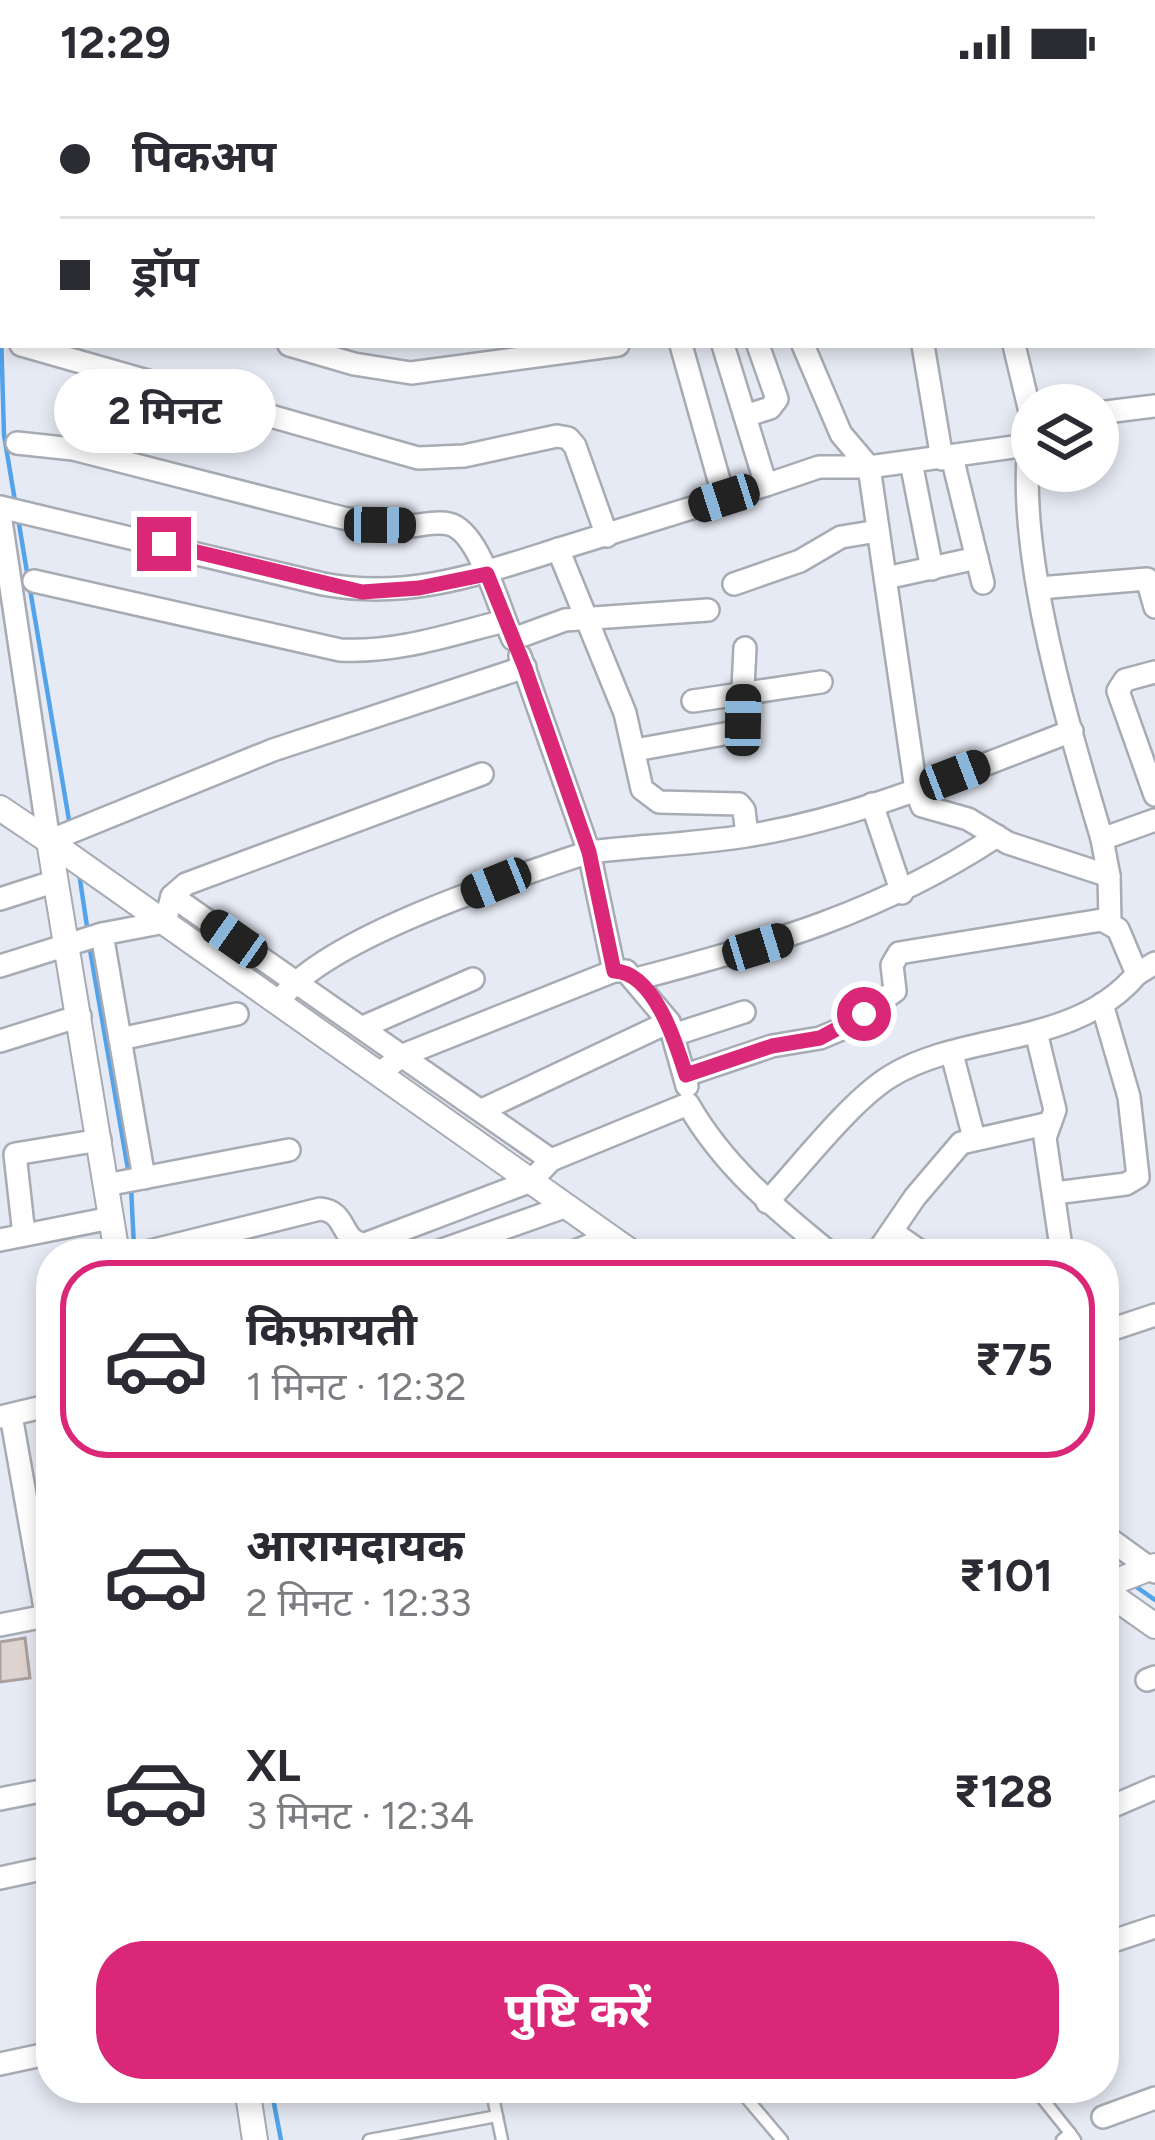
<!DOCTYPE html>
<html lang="hi">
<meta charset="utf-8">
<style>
body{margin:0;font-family:Figtree,"Noto Sans Devanagari",sans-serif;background:#f7f7f7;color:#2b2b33;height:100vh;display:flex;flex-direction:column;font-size:45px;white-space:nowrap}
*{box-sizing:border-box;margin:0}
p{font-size:39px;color:#7c7c81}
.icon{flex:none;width:66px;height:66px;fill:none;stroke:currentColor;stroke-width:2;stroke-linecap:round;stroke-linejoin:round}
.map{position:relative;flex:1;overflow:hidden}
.details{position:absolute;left:36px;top:1155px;width:1083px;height:864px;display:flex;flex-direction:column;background:#fff;border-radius:48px;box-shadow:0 6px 18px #0003}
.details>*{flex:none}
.top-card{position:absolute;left:0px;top:0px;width:1155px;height:264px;box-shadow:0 6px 18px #0003;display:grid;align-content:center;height:264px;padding:0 60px;background:#fff}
.buttons{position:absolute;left:1011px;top:300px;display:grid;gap:24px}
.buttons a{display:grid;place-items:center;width:108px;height:108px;border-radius:50%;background:#fff;box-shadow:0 6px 18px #0003;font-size:60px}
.end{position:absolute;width:54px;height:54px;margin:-27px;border:15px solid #db2777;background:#fff;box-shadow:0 0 0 6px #fff}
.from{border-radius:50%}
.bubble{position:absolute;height:84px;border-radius:42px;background:#fff;box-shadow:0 6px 18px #0003;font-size:39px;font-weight:700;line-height:84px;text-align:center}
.car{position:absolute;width:36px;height:72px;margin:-36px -18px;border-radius:15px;box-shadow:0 0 9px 3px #0007;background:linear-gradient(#222 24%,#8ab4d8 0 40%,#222 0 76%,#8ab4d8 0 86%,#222 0)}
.top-card b{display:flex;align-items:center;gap:42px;height:114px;font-size:45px}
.top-card b+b{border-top:3px solid #e1e1e2}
.top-card i{width:30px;height:30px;background:#2b2b33}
ul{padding:21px 0 0;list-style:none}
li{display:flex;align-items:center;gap:36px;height:198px;margin:0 24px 18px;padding:0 36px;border:6px solid transparent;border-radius:48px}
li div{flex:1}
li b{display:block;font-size:45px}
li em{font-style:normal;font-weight:700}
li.current{border-color:#db2777}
li>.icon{width:108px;height:108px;stroke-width:1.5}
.action{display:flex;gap:24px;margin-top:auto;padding:24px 60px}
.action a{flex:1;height:138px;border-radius:48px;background:#db2777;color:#fff;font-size:48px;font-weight:700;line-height:138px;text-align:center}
.status{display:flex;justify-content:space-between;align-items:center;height:84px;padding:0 60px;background:#fff;direction:ltr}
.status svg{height:33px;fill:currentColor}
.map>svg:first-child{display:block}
</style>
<div class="status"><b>12:29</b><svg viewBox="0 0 49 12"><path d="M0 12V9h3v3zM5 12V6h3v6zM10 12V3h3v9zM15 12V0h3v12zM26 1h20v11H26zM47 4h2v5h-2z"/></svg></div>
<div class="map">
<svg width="1155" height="2056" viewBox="0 0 1155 2056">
<rect width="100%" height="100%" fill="#e6eaf4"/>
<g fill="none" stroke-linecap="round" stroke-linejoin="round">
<g stroke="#52a3e9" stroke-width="4.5">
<polyline points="0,214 4,351 15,417"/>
<polyline points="18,434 28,494"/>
<polyline points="30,505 70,742"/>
<polyline points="79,789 88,849"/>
<polyline points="89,860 129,1091"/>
<polyline points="131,1103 134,1163"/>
<polyline points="1104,1481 1116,1489"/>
<polyline points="1135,1502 1155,1516"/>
<polyline points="271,2004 281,2056"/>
</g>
</g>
<polygon fill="#dfd3d0" stroke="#aca09d" stroke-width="3" points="25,1554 30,1594 0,1598 0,1558"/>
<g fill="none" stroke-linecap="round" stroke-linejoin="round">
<g stroke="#a7abb4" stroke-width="15">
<g id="service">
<polyline points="491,2004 502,2056"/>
<polyline points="738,2004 782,2056"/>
<polyline points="1034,2004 1070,2049"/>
<polyline points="369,2056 497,2032"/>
<polyline points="1062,2056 1070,2049 1075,2056"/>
</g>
</g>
<g stroke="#a7abb4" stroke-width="26">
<g id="minor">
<polyline points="96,0 103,3"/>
<polyline points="240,0 241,3"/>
<polyline points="326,0 327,3"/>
<polyline points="429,0 430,3"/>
<polyline points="526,0 527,3"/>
<polyline points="597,0 598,3"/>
<polyline points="678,0 679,3"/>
<polyline points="1078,0 1078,3"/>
<polyline points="748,3 759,0"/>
<polyline points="1152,70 1155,69"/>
<polyline points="0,84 3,86"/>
<polyline points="1152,168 1155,167"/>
<polyline points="21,261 418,374 464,372 557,352 568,354 575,362 607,452"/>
<polyline points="289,261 354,280 411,289 618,261"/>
<polyline points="681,261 724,414"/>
<polyline points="723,261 766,401 819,383 869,383 1028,361"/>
<polyline points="803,261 841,350 869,383 916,706 922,722 968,735 1008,759 1109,792"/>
<polyline points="923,261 942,375"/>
<polyline points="1014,261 1032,336"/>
<polyline points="1098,329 1155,322"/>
<polyline points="745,332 770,324 777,315 758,261"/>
<path d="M 1032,340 C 1010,455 1069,643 1102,755 L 1109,792 L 1110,839"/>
<path d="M 17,359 L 73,365 L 343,434 C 366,438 388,442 411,442 C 423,441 437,437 449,440 C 480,447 499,527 513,555 L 565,536 L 708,526"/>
<polyline points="952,373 983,499"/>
<polyline points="911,378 932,485"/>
<path d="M 0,423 L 323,500 C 406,516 477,491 556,466 C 626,444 696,422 766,401"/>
<polyline points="0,430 49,757 273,666 525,583"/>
<polyline points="558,465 625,629 642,705 659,718 739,720 744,726 747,751"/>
<polyline points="886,494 977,474"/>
<path d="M 34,497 L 340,566 C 397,569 449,551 504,537"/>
<polyline points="734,500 800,477 841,453 878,447"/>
<polyline points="1039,504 1147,495 1155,523"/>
<polyline points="1155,588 1125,596 1118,607 1155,711"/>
<polyline points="693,617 821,598"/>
<polyline points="635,666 735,648 741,643 745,564"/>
<polyline points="872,720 902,809"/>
<polyline points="1102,755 1155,736"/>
<polyline points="172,812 551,1076"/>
<polyline points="0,815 56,797"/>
<polyline points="102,850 144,1094"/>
<polyline points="0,882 102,850 165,838 172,812 186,800 482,690"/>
<path d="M 614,887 L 589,768 C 641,762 694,760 746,752 C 859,734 966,687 1072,647"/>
<path d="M 636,895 C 768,861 882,828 997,752"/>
<path d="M 279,918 C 320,855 514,793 589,768 L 520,572"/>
<polyline points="363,943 473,895"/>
<polyline points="1036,948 1055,1026 1045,1054 1062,1170"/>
<polyline points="673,951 744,928"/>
<polyline points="120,955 237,930"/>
<polyline points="0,957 80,932"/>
<polyline points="952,970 974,1054"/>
<polyline points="380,989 403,971 614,887 626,887 669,938 687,1002"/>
<polyline points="686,991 772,962 820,954 839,946 895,907 892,881 899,869 1102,836 1118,845 1137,890 1155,879"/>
<polyline points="482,1026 669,938"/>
<polyline points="106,1101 289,1066"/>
<polyline points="1055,1109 1126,1100 1138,1093 1129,1013 1102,920"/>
<path d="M 767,1118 C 802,1081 850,1017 891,992 C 965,947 1075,964 1137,890"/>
<polyline points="892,1148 924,1170"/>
<polyline points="24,1151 15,1070 100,1056"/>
<polyline points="0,1156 111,1134"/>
<path d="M 138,1170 L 320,1125 C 348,1127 340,1159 365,1160 L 531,1097 L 551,1076 L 688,1020 C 724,1083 776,1125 831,1170"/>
<polyline points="431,1170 567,1122"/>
<polyline points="568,1170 610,1153"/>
<polyline points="876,1170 915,1113 961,1059 1050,1039"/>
<polyline points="1104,1248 1155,1231"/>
<polyline points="11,1331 51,1558"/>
<polyline points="0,1333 51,1321"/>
<polyline points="1104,1451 1155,1488"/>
<polyline points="0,1541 51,1531"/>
<polyline points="1147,1596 1155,1593"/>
<polyline points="0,1715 51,1705"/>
<polyline points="1104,1726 1155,1704"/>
<polyline points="0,1794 51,1783"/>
<polyline points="1104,1860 1155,1843"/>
<polyline points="0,1980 51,1969"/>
<polyline points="1103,2033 1155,2014"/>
</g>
</g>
<g stroke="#a7abb4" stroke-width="28">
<g id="tertiary">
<polyline points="0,724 49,757 117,1170"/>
<polyline points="49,757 634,1170"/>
<polyline points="1104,1502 1155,1482"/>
<polyline points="1104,1506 1155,1542"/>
<polyline points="247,2004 255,2056"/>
</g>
</g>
<use href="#service" stroke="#fff" stroke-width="10"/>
<use href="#minor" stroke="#fff" stroke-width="21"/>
<use href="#tertiary" stroke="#fff" stroke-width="24"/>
</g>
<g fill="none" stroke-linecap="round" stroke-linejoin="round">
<path stroke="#db2777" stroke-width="15" d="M 164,460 L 362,508 L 419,504 L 487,490 L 525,584 L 589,768 L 614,887 C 654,888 676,959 686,991 L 772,962 L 820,954 L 864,930"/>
</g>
</svg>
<div class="buttons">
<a><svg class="icon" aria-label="layers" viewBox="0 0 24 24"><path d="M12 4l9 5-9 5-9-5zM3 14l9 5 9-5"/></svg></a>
</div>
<i class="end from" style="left:864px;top:930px"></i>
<i class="end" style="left:164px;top:460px"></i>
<div class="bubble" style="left:54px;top:285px;width:222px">2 मिनट</div>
<i class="car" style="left:724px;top:414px;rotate:252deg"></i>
<i class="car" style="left:380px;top:441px;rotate:91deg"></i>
<i class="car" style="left:743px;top:636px;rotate:1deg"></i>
<i class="car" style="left:955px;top:691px;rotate:69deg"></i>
<i class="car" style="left:496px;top:799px;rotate:248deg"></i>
<i class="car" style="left:234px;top:855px;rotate:305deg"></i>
<i class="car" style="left:758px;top:863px;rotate:73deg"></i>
<div class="top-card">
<b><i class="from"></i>पिकअप</b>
<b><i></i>ड्रॉप</b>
</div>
<section class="details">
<ul>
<li class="current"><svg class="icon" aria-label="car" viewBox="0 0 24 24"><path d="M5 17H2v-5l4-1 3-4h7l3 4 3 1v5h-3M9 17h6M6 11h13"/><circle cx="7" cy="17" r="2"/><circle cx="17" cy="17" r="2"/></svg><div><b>किफ़ायती</b><p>1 मिनट · 12:32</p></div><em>₹75</em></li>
<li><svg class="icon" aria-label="car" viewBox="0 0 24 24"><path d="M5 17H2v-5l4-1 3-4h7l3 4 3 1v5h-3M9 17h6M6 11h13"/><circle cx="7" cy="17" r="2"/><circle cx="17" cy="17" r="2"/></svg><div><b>आरामदायक</b><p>2 मिनट · 12:33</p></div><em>₹101</em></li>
<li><svg class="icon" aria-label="car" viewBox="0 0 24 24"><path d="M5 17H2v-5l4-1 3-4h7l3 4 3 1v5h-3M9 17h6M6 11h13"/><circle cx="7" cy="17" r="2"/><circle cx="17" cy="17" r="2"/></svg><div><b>XL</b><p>3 मिनट · 12:34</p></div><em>₹128</em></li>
</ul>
<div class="action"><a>पुष्टि करें</a></div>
</section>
</div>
